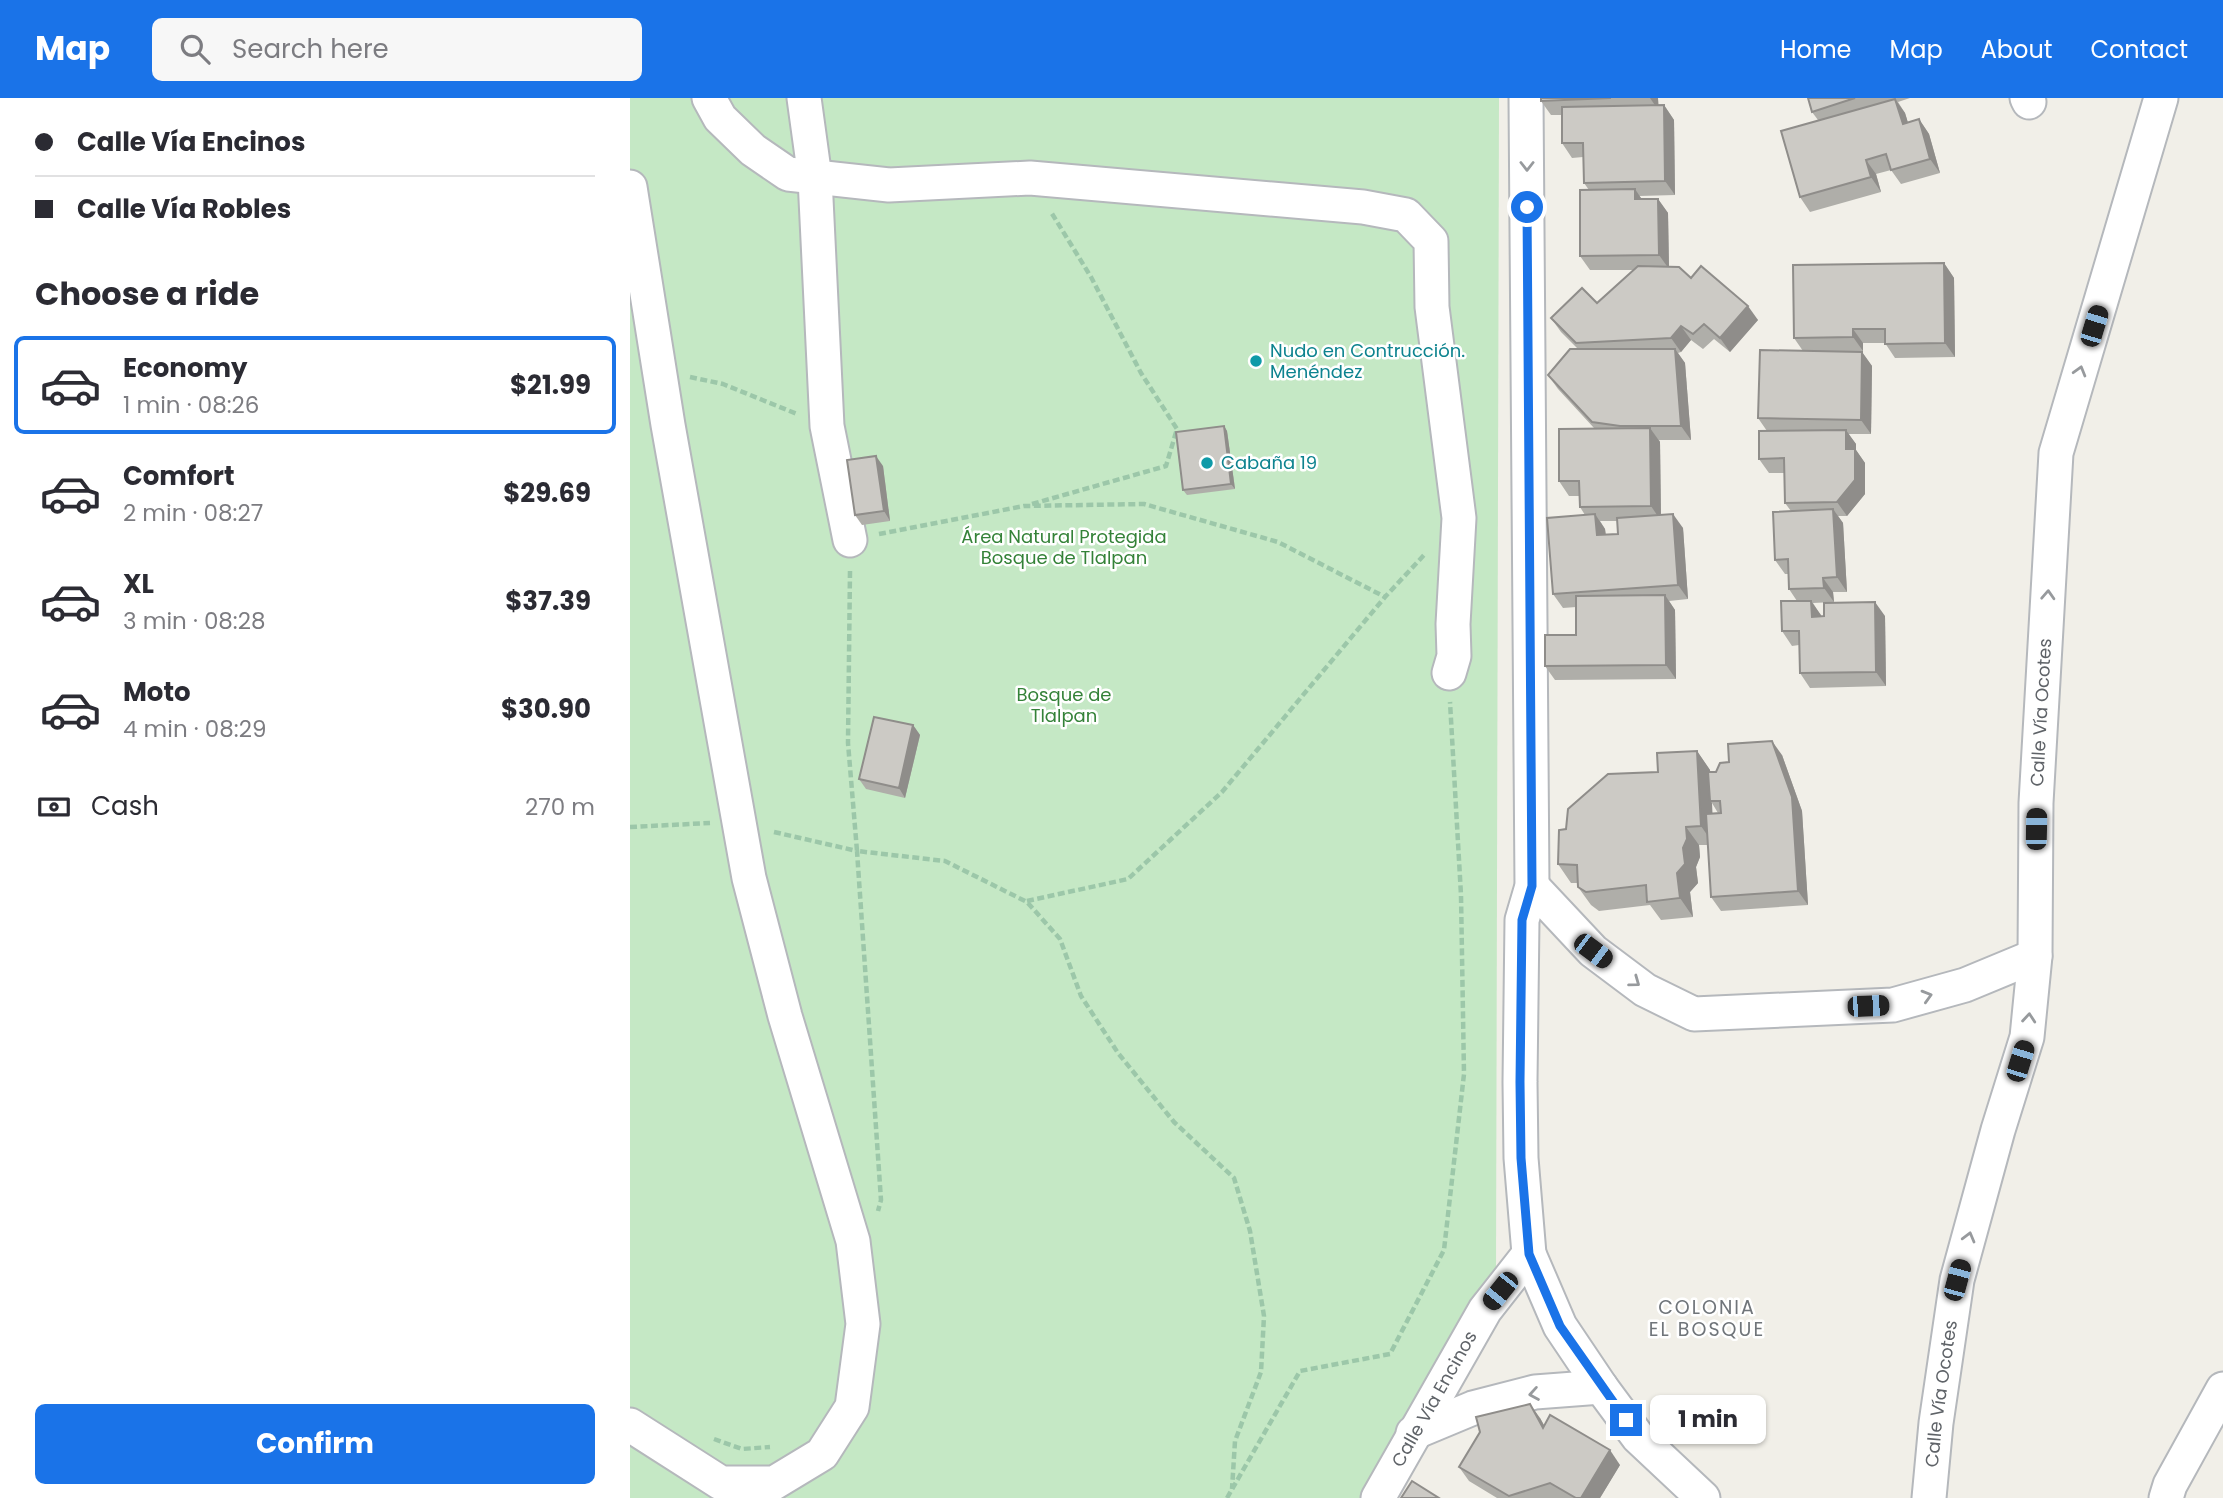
<!DOCTYPE html>
<meta charset="utf-8">
<style>
body{margin:0;font-family:Poppins,sans-serif;background:#f7f7f7;color:#2b2b33;height:100vh;display:flex;flex-direction:column;font-size:26px;white-space:nowrap}
*{box-sizing:border-box;margin:0}
p{font-size:23px;color:#7c7c81}
.icon{flex:none;width:38px;height:38px;fill:none;stroke:currentColor;stroke-width:2;stroke-linecap:round;stroke-linejoin:round}
.map{position:relative;flex:1;overflow:hidden}
.panel{display:flex;flex-direction:column;background:#fff;width:630px}
.panel>*{flex:none}
.guide{display:grid;align-content:center;height:154px;padding:0 35px;background:#fff}
.end{position:absolute;width:32px;height:32px;margin:-16px;border:9px solid #1a73e8;background:#fff;box-shadow:0 0 0 4px #fff}
.from{border-radius:50%}
.bubble{position:absolute;height:49px;border-radius:10px;background:#fff;box-shadow:0 2px 5px #0004;font-size:23px;font-weight:700;line-height:49px;text-align:center}
.car{position:absolute;width:21px;height:42px;margin:-21px -10px;border-radius:9px;box-shadow:0 0 5px 2px #0007;background:linear-gradient(#222 24%,#8ab4d8 0 40%,#222 0 76%,#8ab4d8 0 86%,#222 0)}
.guide b{display:flex;align-items:center;gap:24px;height:66px;font-size:26px}
.guide b+b{border-top:2px solid #e1e1e2}
.guide i{width:18px;height:18px;background:#2b2b33}
ul{padding:0;list-style:none}
li{display:flex;align-items:center;gap:21px;height:98px;margin:0 14px 10px;padding:0 21px;border:4px solid transparent;border-radius:10px}
li div{flex:1}
li b{display:block;font-size:26px}
li em{font-style:normal;font-weight:700}
li.active{border-color:#1a73e8}
li>.icon{width:63px;height:63px;stroke-width:1.5}
h2{padding:0 35px;font-size:32px;line-height:84px}
.pay{display:flex;align-items:center;gap:18px;height:77px;padding:0 35px;font-size:26px}
.pay p{margin-inline-start:auto}
.cta{display:flex;gap:14px;margin-top:auto;padding:14px 35px}
.cta a{flex:1;height:80px;border-radius:10px;background:#1a73e8;color:#fff;font-size:28px;font-weight:700;line-height:80px;text-align:center}
header{display:flex;align-items:center;gap:42px;box-sizing:border-box;height:98px;padding:0 35px;background:#1a73e8;color:#fff}
header strong{font-size:33px}
nav{display:flex;gap:38px;margin-inline-start:auto;font-size:24px}
.search{width:490px;height:63px;background:#f7f7f7;display:flex;align-items:center;gap:18px;box-sizing:border-box;padding:0 24px;border-radius:10px;color:#7c7c81;font-size:26px}
main{display:flex;flex:1;min-height:0}
.map>svg:first-child{display:block}
</style>
<header>
<strong>Map</strong>
<div class="search"><svg class="icon" aria-label="search" viewBox="0 0 24 24"><circle cx="10" cy="10" r="6"/><path d="M15 15l6 6"/></svg>Search here</div>
<nav><a>Home</a><a>Map</a><a>About</a><a>Contact</a></nav>
</header>
<main>
<section class="panel">
<div class="guide">
<b><i class="from"></i>Calle Vía Encinos</b>
<b><i></i>Calle Vía Robles</b>
</div>
<h2>Choose a ride</h2>
<ul>
<li class="active"><svg class="icon" aria-label="car" viewBox="0 0 24 24"><path d="M5 17H2v-5l4-1 3-4h7l3 4 3 1v5h-3M9 17h6M6 11h13"/><circle cx="7" cy="17" r="2"/><circle cx="17" cy="17" r="2"/></svg><div><b>Economy</b><p>1 min · 08:26</p></div><em>$21.99</em></li>
<li><svg class="icon" aria-label="car" viewBox="0 0 24 24"><path d="M5 17H2v-5l4-1 3-4h7l3 4 3 1v5h-3M9 17h6M6 11h13"/><circle cx="7" cy="17" r="2"/><circle cx="17" cy="17" r="2"/></svg><div><b>Comfort</b><p>2 min · 08:27</p></div><em>$29.69</em></li>
<li><svg class="icon" aria-label="car" viewBox="0 0 24 24"><path d="M5 17H2v-5l4-1 3-4h7l3 4 3 1v5h-3M9 17h6M6 11h13"/><circle cx="7" cy="17" r="2"/><circle cx="17" cy="17" r="2"/></svg><div><b>XL</b><p>3 min · 08:28</p></div><em>$37.39</em></li>
<li><svg class="icon" aria-label="car" viewBox="0 0 24 24"><path d="M5 17H2v-5l4-1 3-4h7l3 4 3 1v5h-3M9 17h6M6 11h13"/><circle cx="7" cy="17" r="2"/><circle cx="17" cy="17" r="2"/></svg><div><b>Moto</b><p>4 min · 08:29</p></div><em>$30.90</em></li>
</ul>
<div class="pay"><svg class="icon" aria-label="cash" viewBox="0 0 24 24"><path d="M3 7h18v10H3z"/><circle cx="12" cy="12" r="2"/></svg>Cash<p>270 m</p></div>
<div class="cta"><a>Confirm</a></div>
</section>
<div class="map">
<svg width="1593" height="1400" viewBox="0 0 1593 1400">
<rect width="100%" height="100%" fill="#f1efe8"/>
<polygon fill="#c5e8c5" points="0,0 869,0 866,1177 738,1400 0,1400"/>
<g fill="none" stroke-linecap="round" stroke-linejoin="round">
<g stroke="#b5b8bc" stroke-width="37">
<g id="minor">
<polyline points="79,0 90,20 123,52 158,76 259,87 400,80 733,109 776,117 801,143 802,209 829,420 823,526 824,558 819,575"/>
<polyline points="174,0 185,80 197,328 220,442"/>
<polyline points="1397,0 1399,4"/>
<polyline points="0,89 38,327 119,780 155,918 223,1143 233,1226 222,1309 192,1356 144,1385 91,1385 0,1327"/>
<polyline points="902,788 963,853 1015,892 1064,916 1263,907 1335,887 1405,858"/>
<polyline points="899,1156 930,1228 971,1289 1008,1339 1073,1400"/>
<polyline points="783,1335 843,1310 905,1294 971,1289"/>
<path id="s1" d="M 748,1400 L 855,1212 L 899,1156 L 891,1060 L 890,984 L 892,822 L 902,788 L 896,0"/>
<path id="s2" d="M 1299,1400 L 1306,1325 L 1327,1182 L 1368,1032 L 1397,939 L 1405,858 L 1406,705 L 1426,355 L 1531,0"/>
<polyline points="1536,1400 1540,1387 1593,1291"/>
</g>
</g>
<g stroke="#9cc7a9" stroke-width="4.5" stroke-dasharray="7 3.5" stroke-linecap="butt">
<polyline points="60,279 93,286 167,316"/>
<polyline points="402,406 536,368 547,331 511,275 461,179 421,114"/>
<polyline points="249,436 394,408 514,406 648,444 755,499"/>
<polyline points="220,473 218,645 227,753 315,763 397,804 430,841 451,898 488,955 544,1024 604,1080 620,1133 634,1218 631,1274 605,1343 602,1391"/>
<polyline points="0,729 80,725"/>
<polyline points="144,734 227,753 251,1102 248,1113"/>
<polyline points="397,803 498,781 592,694 755,499 795,456"/>
<polyline points="84,1341 112,1351 140,1349"/>
<polyline points="597,1400 670,1273 760,1256 814,1152 834,976 831,797 820,604"/>
</g>
<use href="#minor" stroke="#fff" stroke-width="33"/>
</g>
<g fill="#afaea9" fill-rule="evenodd">
<path d="M 911,0 L 1028,0 L 1028,8 L 1034,7 L 1044,22 L 1045,97 L 1009,98 L 1012,101 L 1028,101 L 1038,115 L 1039,169 L 1061,180 L 1128,222 L 1100,254 L 1084,241 L 1073,251 L 1061,242 L 1051,254 L 1048,255 L 1055,265 L 1061,342 L 1029,342 L 1030,344 L 1031,417 L 1053,430 L 1058,501 L 1039,503 L 1045,512 L 1046,581 L 925,582 L 915,568 L 946,537 L 946,509 L 933,510 L 923,496 L 955,417 L 950,409 L 949,398 L 939,398 L 929,383 L 964,330 L 928,291 L 918,277 L 948,251 L 931,234 L 921,220 L 967,205 L 1004,172 L 960,172 L 950,158 L 959,92 L 954,85 L 953,59 L 942,60 L 932,45 L 932,17 L 921,17 L 911,3 ZM 970,423 L 987,423 L 988,436 L 976,437 L 975,431 Z"/>
<polygon points="1178,0 1280,0 1268,4 1275,15 1278,25 1289,21 1299,36 1310,75 1271,86 1261,72 1246,76 1251,94 1180,114 1170,99 1188,22 1182,14"/>
<polygon points="1314,165 1324,180 1325,259 1265,260 1255,245 1233,245 1233,253 1232,254 1242,268 1241,336 1218,336 1226,346 1226,352 1235,365 1235,396 1217,418 1208,418 1213,425 1217,494 1203,494 1204,504 1183,505 1191,518 1255,518 1256,588 1180,590 1170,575 1169,547 1162,548 1152,533 1167,503 1159,491 1158,476 1155,476 1145,462 1161,413 1155,405 1154,375 1139,375 1129,361 1137,333 1128,320 1173,253 1164,240"/>
<polygon points="594,328 597,333 605,391 557,397 553,392"/>
<polygon points="253,368 260,423 232,427 225,417"/>
<polygon points="283,627 290,637 275,700 236,691 229,681"/>
<path d="M 1067,653 L 1080,672 L 1080,674 L 1086,674 L 1152,657 L 1172,713 L 1178,807 L 1091,813 L 1081,799 L 1078,747 L 1069,747 L 1070,759 L 1066,769 L 1068,785 L 1060,794 L 1063,819 L 1031,822 L 1020,807 L 969,813 L 961,807 L 948,789 L 948,785 L 941,785 L 928,766 L 936,731 L 1028,674 ZM 1082,705 L 1088,715 L 1082,715 Z"/>
<polygon points="910,1320 914,1327 990,1367 970,1400 867,1400 839,1383 829,1369"/>
</g>
<g fill="#8f8d8a">
<polygon points="1020,0 1028,0 1029,13"/>
<polygon points="1265,1 1275,15 1283,41 1273,26"/>
<polygon points="1034,7 1044,22 1045,97 1035,83"/>
<polygon points="1289,21 1299,36 1310,75 1300,61"/>
<polygon points="1236,62 1246,76 1251,94 1241,79"/>
<polygon points="1005,91 1015,106 1005,101"/>
<polygon points="1028,101 1038,115 1039,171 1029,157"/>
<polygon points="1314,165 1324,180 1325,259 1315,245"/>
<polygon points="1118,208 1128,222 1100,254 1090,240"/>
<polygon points="1051,228 1061,242 1051,254 1041,240"/>
<polygon points="1223,231 1233,245 1233,253 1223,239"/>
<polygon points="1045,251 1055,265 1061,342 1051,328"/>
<polygon points="1232,254 1242,268 1241,336 1231,322"/>
<polygon points="594,328 597,333 605,391 601,386"/>
<polygon points="1020,330 1030,344 1031,423 1021,408"/>
<polygon points="1216,332 1226,346 1226,352 1235,365 1235,396 1217,418 1207,404 1216,351"/>
<polygon points="246,358 253,368 260,423 254,413"/>
<polygon points="1203,411 1213,425 1217,494 1207,479"/>
<polygon points="965,416 975,431 977,452 967,437"/>
<polygon points="1043,416 1053,430 1058,501 1048,487"/>
<polygon points="1193,480 1203,494 1204,504 1194,490"/>
<polygon points="1035,497 1045,512 1046,581 1036,567"/>
<polygon points="1181,503 1191,517 1192,533 1182,519"/>
<polygon points="1245,504 1255,518 1256,588 1246,574"/>
<polygon points="283,627 290,637 275,700 269,690"/>
<polygon points="1142,643 1152,657 1172,713 1178,807 1168,793"/>
<polygon points="1067,653 1080,672 1082,703 1080,703 1082,705 1084,747 1071,728"/>
<polygon points="1056,729 1069,747 1070,759 1066,769 1068,785 1060,794 1063,819 1050,800 1047,775 1053,750"/>
<polygon points="900,1306 910,1320 923,1344 913,1330"/>
<polygon points="980,1352 990,1367 970,1400 951,1400"/>
</g>
<g fill="#cccac5" stroke="#8f8d8a" stroke-width="2">
<polygon points="911,0 981,0 911,3"/>
<polygon points="1178,0 1225,0 1182,14"/>
<polygon points="1265,1 1273,26 1289,21 1300,61 1261,72 1256,56 1236,62 1241,79 1170,99 1151,33"/>
<polygon points="1034,7 1035,83 954,85 953,45 932,45 932,9"/>
<polygon points="1005,91 1005,101 1028,101 1029,157 950,158 950,92"/>
<polygon points="1314,165 1315,245 1255,246 1255,231 1223,231 1223,239 1164,240 1163,167"/>
<polygon points="1008,168 1049,169 1061,180 1071,168 1118,208 1090,240 1074,226 1063,236 1051,228 1041,240 946,245 921,220 952,190 967,205"/>
<polygon points="940,251 1045,251 1051,328 990,328 962,324 918,277"/>
<polygon points="1130,252 1232,254 1231,322 1128,320"/>
<polygon points="594,328 601,386 553,392 546,334"/>
<polygon points="1020,330 1021,408 950,409 949,383 929,383 929,331"/>
<polygon points="1216,332 1216,351 1225,351 1225,382 1207,404 1155,405 1154,360 1129,361 1129,333"/>
<polygon points="246,358 254,413 225,417 217,362"/>
<polygon points="1203,411 1207,479 1193,480 1194,490 1159,491 1158,461 1145,462 1143,414"/>
<polygon points="965,416 967,437 988,436 987,420 1043,416 1048,487 923,496 917,420"/>
<polygon points="1035,497 1036,567 915,568 915,537 946,537 946,498"/>
<polygon points="1151,503 1181,503 1182,519 1194,518 1194,505 1245,504 1246,574 1170,575 1169,533 1152,533"/>
<polygon points="244,619 283,627 269,690 229,681"/>
<polygon points="1142,643 1162,699 1168,793 1081,799 1076,716 1091,715 1090,703 1080,703 1078,674 1086,674 1090,665 1099,664 1098,646"/>
<polygon points="1067,653 1071,728 1056,729 1057,741 1053,750 1055,766 1047,775 1050,800 1017,804 1016,787 956,794 948,789 947,767 928,766 929,732 936,731 938,711 978,676 1028,674 1027,655"/>
<polygon points="900,1306 913,1330 920,1317 980,1352 951,1400 946,1400 920,1385 879,1398 829,1369 850,1334 846,1319"/>
<polygon points="782,1383 809,1400 771,1400"/>
</g>
<defs><path id="oneway-chevron" d="M-2-3.5L2.5 0L-2 3.5" fill="none" stroke-width="1.6" stroke-linecap="round" stroke-linejoin="round" transform="scale(1.75)"/></defs>
<g stroke="#979a9d">
<use href="#oneway-chevron" transform="translate(897 68) rotate(90)"/>
<use href="#oneway-chevron" transform="translate(1450 273) rotate(-74)"/>
<use href="#oneway-chevron" transform="translate(1418 497) rotate(-87)"/>
<use href="#oneway-chevron" transform="translate(1005 884) rotate(36)"/>
<use href="#oneway-chevron" transform="translate(1297 898) rotate(-16)"/>
<use href="#oneway-chevron" transform="translate(1399 920) rotate(-85)"/>
<use href="#oneway-chevron" transform="translate(1339 1139) rotate(-75)"/>
<use href="#oneway-chevron" transform="translate(904 1296) rotate(170)"/>
</g>
<g fill="none" stroke-linecap="round" stroke-linejoin="round">
<polyline stroke="#1a73e8" stroke-width="9" points="897,109 902,788 892,822 890,984 891,1060 899,1156 930,1228 996,1322"/>
</g>
<g fill="#0f9aa8" stroke="#fff" stroke-width="2.5">
<circle cx="626" cy="263" r="7"/>
<circle cx="577" cy="365" r="7"/>
</g>
<g text-anchor="middle" stroke-width="5" stroke-linejoin="round" paint-order="stroke">
<g font-size="18" fill="#0d838f" stroke="#fff" text-anchor="start">
<text x="640" y="259">Nudo en Contrucción.<tspan x="640" dy="21">Menéndez</tspan></text>
<text x="591" y="371">Cabaña 19</text>
</g>
<g font-size="18" fill="#348238" stroke="#fff">
<text x="434" y="445">Área Natural Protegida<tspan x="434" dy="21">Bosque de Tlalpan</tspan></text>
<text x="434" y="603">Bosque de<tspan x="434" dy="21">Tlalpan</tspan></text>
</g>
<g font-size="18" fill="#5f6368" stroke="#fff">
<text dy="6" stroke="none"><textPath href="#s2" startOffset="798">Calle Vía Ocotes</textPath></text>
<text dy="6" stroke="none"><textPath href="#s2" startOffset="105">Calle Vía Ocotes</textPath></text>
<text dy="6" stroke="none"><textPath href="#s1" startOffset="114">Calle Vía Encinos</textPath></text>
</g>
<g font-size="19" letter-spacing="2" fill="#70757a" stroke="#fff">
<text x="1077" y="1216">COLONIA<tspan x="1077" dy="22">EL BOSQUE</tspan></text>
</g>
</g>
</svg>
<i class="end from" style="left:897px;top:109px"></i>
<i class="end" style="left:996px;top:1322px"></i>
<div class="bubble" style="left:1020px;top:1297px;width:116px">1 min</div>
<i class="car" style="left:1464px;top:228px;rotate:17deg"></i>
<i class="car" style="left:1406px;top:731px;rotate:1deg"></i>
<i class="car" style="left:963px;top:853px;rotate:127deg"></i>
<i class="car" style="left:1238px;top:908px;rotate:88deg"></i>
<i class="car" style="left:1390px;top:963px;rotate:17deg"></i>
<i class="car" style="left:1327px;top:1182px;rotate:15deg"></i>
<i class="car" style="left:870px;top:1193px;rotate:219deg"></i>
</div>
</main>
